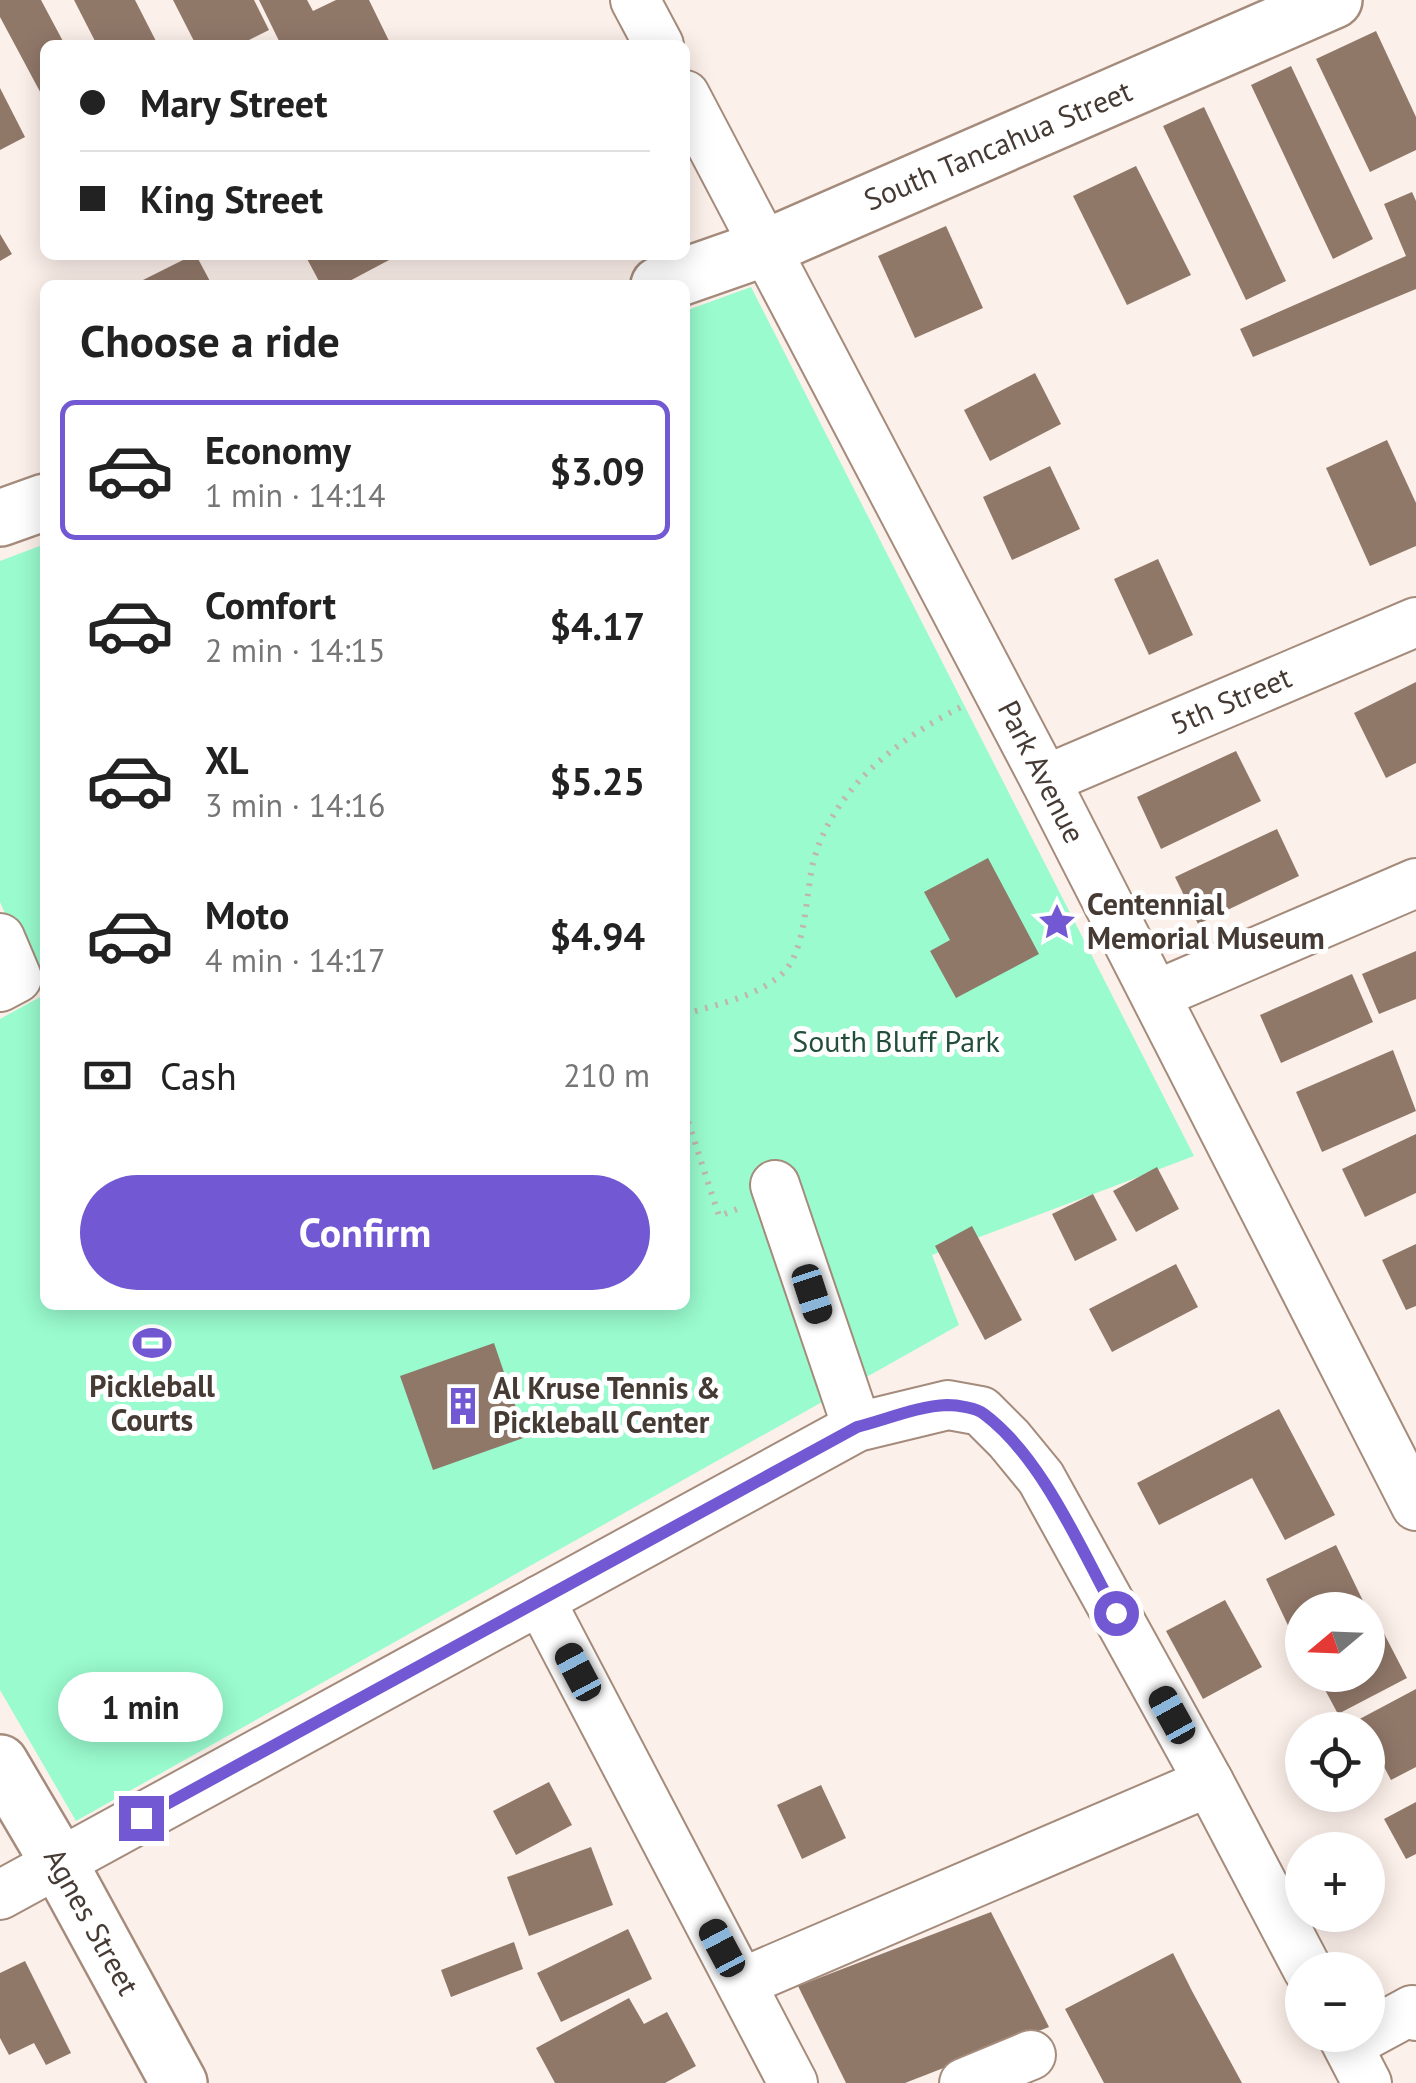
<!DOCTYPE html>
<meta charset="utf-8">
<style>
body{margin:0;font-family:"PT Sans",sans-serif;background:#f6f6f6;color:#222;height:100vh;display:flex;flex-direction:column;font-size:38px;white-space:nowrap}
*{box-sizing:border-box;margin:0}
p{font-size:32px;color:#767676}
.icon{flex:none;width:55px;height:55px;fill:none;stroke:currentColor;stroke-width:2;stroke-linecap:round;stroke-linejoin:round}
.map{position:relative;flex:1;overflow:hidden}
.side{position:absolute;left:40px;top:280px;width:650px;height:1030px;display:flex;flex-direction:column;background:#fff;border-radius:15px;box-shadow:0 5px 25px #0003}
.side>*{flex:none}
.hud{position:absolute;left:40px;top:40px;width:650px;height:220px;border-radius:15px;box-shadow:0 5px 25px #0003;display:grid;align-content:center;height:220px;padding:0 40px;background:#fff}
.needle{width:65px;rotate:251deg}
.controls{position:absolute;left:1285px;top:1592px;display:grid;gap:20px}
.controls a{display:grid;place-items:center;width:100px;height:100px;border-radius:50%;background:#fff;box-shadow:0 5px 25px #0003;font-size:50px}
.end{position:absolute;width:45px;height:45px;margin:-22px;border:12px solid #7258d2;background:#fff;box-shadow:0 0 0 5px #fff}
.from{border-radius:50%}
.bubble{position:absolute;height:70px;border-radius:35px;background:#fff;box-shadow:0 5px 25px #0003;font-size:32px;font-weight:600;line-height:70px;text-align:center}
.car{position:absolute;width:30px;height:60px;margin:-30px -15px;border-radius:12px;box-shadow:0 0 8px 2px #0007;background:linear-gradient(#222 24%,#8ab4d8 0 40%,#222 0 76%,#8ab4d8 0 86%,#222 0)}
.hud b{display:flex;align-items:center;gap:35px;height:95px;font-size:38px}
.hud b+b{border-top:2px solid #e0e0e0}
.hud i{width:25px;height:25px;background:#222}
ul{padding:0;list-style:none}
li{display:flex;align-items:center;gap:30px;height:140px;margin:0 20px 15px;padding:0 20px;border:5px solid transparent;border-radius:15px}
li div{flex:1}
li b{display:block;font-size:38px}
li em{font-style:normal;font-weight:600}
li.active{border-color:#7258d2}
li>.icon{width:90px;height:90px;stroke-width:1.5}
h2{padding:0 40px;font-size:45px;line-height:120px}
.pay{display:flex;align-items:center;gap:25px;height:110px;padding:0 40px;font-size:38px}
.pay p{margin-inline-start:auto}
.cta{display:flex;gap:20px;margin-top:auto;padding:20px 40px}
.cta a{flex:1;height:115px;border-radius:60px;background:#7258d2;color:#fff;font-size:40px;font-weight:600;line-height:115px;text-align:center}
.map>svg:first-child{display:block}
</style>
<div class="map">
<svg width="1416" height="2083" viewBox="0 0 1416 2083">
<rect width="100%" height="100%" fill="#fcf0ea"/>
<polygon fill="#99fbce" points="751,287 1194,1156 932,1255 959,1325 76,1821 0,1690 0,1019 42,996 0,902 0,561 45,544 45,1305 685,1305 685,311"/>
<g fill="#907869">
<polygon points="0,0 41,0 65,45 45,45 45,101 0,17"/>
<polygon points="74,0 135,0 158,45 97,45"/>
<polygon points="173,0 254,0 269,30 239,45 196,45"/>
<polygon points="259,0 307,0 313,11 336,0 369,0 391,45 281,45"/>
<polygon points="1376,31 1416,117 1416,150 1370,172 1316,59"/>
<polygon points="1291,66 1373,239 1333,259 1251,85"/>
<polygon points="0,88 25,137 0,150"/>
<polygon points="1204,107 1286,281 1246,300 1163,126"/>
<polygon points="1136,166 1191,275 1127,305 1073,196"/>
<polygon points="1412,192 1416,201 1416,289 1253,357 1240,329 1406,256 1384,204"/>
<polygon points="946,226 983,308 915,338 878,256"/>
<polygon points="0,234 12,254 0,261"/>
<polygon points="193,255 196,255 212,285 145,285 143,280"/>
<polygon points="305,255 389,255 391,259 342,285 321,285"/>
<polygon points="1035,373 1061,424 990,461 964,410"/>
<polygon points="1387,440 1416,503 1416,546 1370,566 1326,468"/>
<polygon points="1050,466 1080,529 1012,560 983,497"/>
<polygon points="1158,559 1193,635 1149,655 1114,579"/>
<polygon points="1416,682 1416,763 1386,778 1354,713"/>
<polygon points="1236,751 1261,801 1161,849 1137,797"/>
<polygon points="1277,829 1299,876 1198,924 1175,877"/>
<polygon points="988,858 1039,954 956,998 930,951 950,940 924,892"/>
<polygon points="1416,951 1416,999 1379,1014 1362,974"/>
<polygon points="1352,974 1373,1022 1281,1063 1260,1015"/>
<polygon points="1393,1050 1416,1111 1322,1152 1296,1092"/>
<polygon points="1416,1134 1416,1193 1365,1217 1342,1169"/>
<polygon points="1157,1167 1179,1209 1136,1232 1113,1191"/>
<polygon points="1093,1194 1117,1240 1075,1261 1052,1214"/>
<polygon points="972,1226 1022,1320 985,1340 935,1246"/>
<polygon points="1416,1244 1416,1306 1406,1310 1382,1260"/>
<polygon points="1176,1264 1198,1307 1112,1352 1089,1309"/>
<polygon points="494,1343 526,1437 433,1470 400,1376"/>
<polygon points="1279,1409 1335,1515 1285,1540 1252,1478 1159,1525 1137,1483"/>
<polygon points="1336,1545 1365,1605 1353,1610 1302,1610 1302,1634 1294,1638 1266,1579"/>
<polygon points="1225,1600 1262,1667 1203,1699 1166,1631"/>
<polygon points="1376,1618 1407,1678 1338,1714 1317,1675 1368,1675 1368,1622"/>
<polygon points="1416,1689 1416,1767 1391,1780 1375,1750 1368,1754 1368,1730 1339,1730"/>
<polygon points="549,1782 572,1825 516,1855 493,1811"/>
<polygon points="821,1785 846,1838 802,1859 777,1805"/>
<polygon points="1416,1802 1416,1854 1406,1859 1384,1819"/>
<polygon points="591,1847 613,1905 529,1936 507,1877"/>
<polygon points="991,1912 1049,2027 905,2083 846,2083 798,1986"/>
<polygon points="628,1929 652,1979 561,2022 537,1973"/>
<polygon points="514,1942 523,1969 451,1997 441,1970"/>
<polygon points="1173,1953 1192,1991 1242,2083 1104,2083 1065,2009"/>
<polygon points="25,1961 71,2053 46,2065 34,2043 9,2055 0,2038 0,1973"/>
<polygon points="629,1998 644,2024 667,2012 696,2066 665,2083 555,2083 536,2048"/>
</g>
<g fill="none" stroke-linecap="round" stroke-linejoin="round">
<g stroke="#a48b7b" stroke-width="52">
<g id="minor">
<polyline points="635,0 659,45"/>
<polyline points="685,95 1045,780 1416,1506"/>
<polyline points="1045,780 1416,622"/>
<polyline points="0,938 17,978 0,987"/>
<polyline points="1156,995 1416,883"/>
<polyline points="775,1185 857,1427"/>
<polyline points="540,1600 793,2083"/>
<polyline points="0,1895 857,1427 948,1405 981,1411 1009,1439 1041,1478 1209,1782 1308,1970"/>
<polyline points="741,1983 1209,1782"/>
<polyline points="1368,2034 1412,2010 1416,2016"/>
<polyline points="1342,2035 1367,2083"/>
<polyline points="964,2083 1031,2055"/>
</g>
</g>
<g stroke="#a48b7b" stroke-width="60">
<g id="major">
<polyline points="659,285 765,248 1334,0"/>
<polyline points="0,518 45,502"/>
<polyline points="0,1763 59,1863 179,2083"/>
</g>
</g>
<g stroke="#c1b5af" stroke-width="6" stroke-dasharray="2.5 8" stroke-linecap="butt">
<path d="M 685,1014 C 718,1004 757,997 783,973 C 806,951 806,893 813,863 C 832,790 896,740 961,707"/>
<polyline points="685,1112 719,1216 740,1208"/>
</g>
<use href="#minor" stroke="#fff" stroke-width="48"/>
<use href="#major" stroke="#fff" stroke-width="55"/>
</g>
<g fill="none" stroke-linecap="round" stroke-linejoin="round">
<path stroke="#7258d2" stroke-width="12" d="M 141,1818 L 857,1427 C 885,1420 918,1406 947,1405 C 957,1405 977,1408 984,1414 C 1043,1458 1081,1550 1116,1613"/>
</g>
<defs>
<g id="sight-bare" transform="scale(3)"><path d="M0-6L1.8-2.2L6-1.7L2.9 1.2L3.7 5.4L0 3.3L-3.7 5.4L-2.9 1.2L-6-1.7L-1.8-2.2Z" fill="#7258d2" stroke="#fff" stroke-width="2.5" paint-order="stroke"/></g>
<g id="stadium-bare" transform="scale(3)"><path d="M0-5a6.5 5 0 1 0 0 10a6.5 5 0 1 0 0-10ZM-3.5-1.8h7v3.6h-7Z" fill="#7258d2" stroke="#fff" stroke-width="2.5" paint-order="stroke"/></g>
<g id="building-bare" transform="scale(3)"><path d="M-4-6H4V6H1V3H-1V6H-4ZM-2.5-4.3h1.7v1.8h-1.7ZM.8-4.3h1.7v1.8H.8ZM-2.5-1h1.7V.8h-1.7ZM.8-1h1.7V.8H.8Z" fill="#7258d2" stroke="#fff" stroke-width="2.5" paint-order="stroke"/></g>
</defs>
<g fill-rule="evenodd">
<use href="#sight-bare" x="1057" y="922"/>
<use href="#stadium-bare" x="152" y="1343"/>
<use href="#building-bare" x="463" y="1406"/>
</g>
<g text-anchor="middle" stroke-width="10" stroke-linejoin="round" paint-order="stroke">
<g font-size="30" fill="#453a34" stroke="#fff">
<text transform="translate(998 146) rotate(-23)" y="10">South Tancahua Street</text>
<text transform="translate(1231 701) rotate(-23)" y="10">5th Street</text>
<text transform="translate(1041 772) rotate(63)" y="10">Park Avenue</text>
<text transform="translate(91 1922) rotate(61)" y="10">Agnes Street</text>
</g>
<g font-size="30" font-weight="bold" fill="#453a34" stroke="#fff" text-anchor="start">
<text x="1087" y="915">Centennial<tspan x="1087" dy="34">Memorial Museum</tspan></text>
<text x="152" y="1397" text-anchor="middle">Pickleball<tspan x="152" dy="34">Courts</tspan></text>
<text x="493" y="1399">Al Kruse Tennis &amp;<tspan x="493" dy="34">Pickleball Center</tspan></text>
</g>
<g font-size="30" fill="#224e3b" stroke="#fff">
<text x="896" y="1052">South Bluff Park</text>
</g>
</g>
</svg>
<div class="controls">
<a><svg class="needle" viewBox="-14 -14 28 28"><path d="M0-13l5 13h-10z" fill="#e53935"/><path d="M0 13l5-13h-10z" fill="#767676"/></svg></a>
<a><svg class="icon" aria-label="locate" viewBox="0 0 24 24"><circle cx="12" cy="12" r="6"/><path d="M12 2v4M12 18v4M2 12h4M18 12h4"/></svg></a>
<a>+</a>
<a>−</a>
</div>
<i class="end from" style="left:1116px;top:1613px"></i>
<i class="end" style="left:141px;top:1818px"></i>
<div class="bubble" style="left:58px;top:1672px;width:165px">1 min</div>
<i class="car" style="left:812px;top:1294px;rotate:162deg"></i>
<i class="car" style="left:578px;top:1672px;rotate:332deg"></i>
<i class="car" style="left:1172px;top:1715px;rotate:331deg"></i>
<i class="car" style="left:722px;top:1948px;rotate:332deg"></i>
<div class="hud">
<b><i class="from"></i>Mary Street</b>
<b><i></i>King Street</b>
</div>
<section class="side">
<h2>Choose a ride</h2>
<ul>
<li class="active"><svg class="icon" aria-label="car" viewBox="0 0 24 24"><path d="M5 17H2v-5l4-1 3-4h7l3 4 3 1v5h-3M9 17h6M6 11h13"/><circle cx="7" cy="17" r="2"/><circle cx="17" cy="17" r="2"/></svg><div><b>Economy</b><p>1 min · 14:14</p></div><em>$3.09</em></li>
<li><svg class="icon" aria-label="car" viewBox="0 0 24 24"><path d="M5 17H2v-5l4-1 3-4h7l3 4 3 1v5h-3M9 17h6M6 11h13"/><circle cx="7" cy="17" r="2"/><circle cx="17" cy="17" r="2"/></svg><div><b>Comfort</b><p>2 min · 14:15</p></div><em>$4.17</em></li>
<li><svg class="icon" aria-label="car" viewBox="0 0 24 24"><path d="M5 17H2v-5l4-1 3-4h7l3 4 3 1v5h-3M9 17h6M6 11h13"/><circle cx="7" cy="17" r="2"/><circle cx="17" cy="17" r="2"/></svg><div><b>XL</b><p>3 min · 14:16</p></div><em>$5.25</em></li>
<li><svg class="icon" aria-label="car" viewBox="0 0 24 24"><path d="M5 17H2v-5l4-1 3-4h7l3 4 3 1v5h-3M9 17h6M6 11h13"/><circle cx="7" cy="17" r="2"/><circle cx="17" cy="17" r="2"/></svg><div><b>Moto</b><p>4 min · 14:17</p></div><em>$4.94</em></li>
</ul>
<div class="pay"><svg class="icon" aria-label="cash" viewBox="0 0 24 24"><path d="M3 7h18v10H3z"/><circle cx="12" cy="12" r="2"/></svg>Cash<p>210 m</p></div>
<div class="cta"><a>Confirm</a></div>
</section>
</div>
